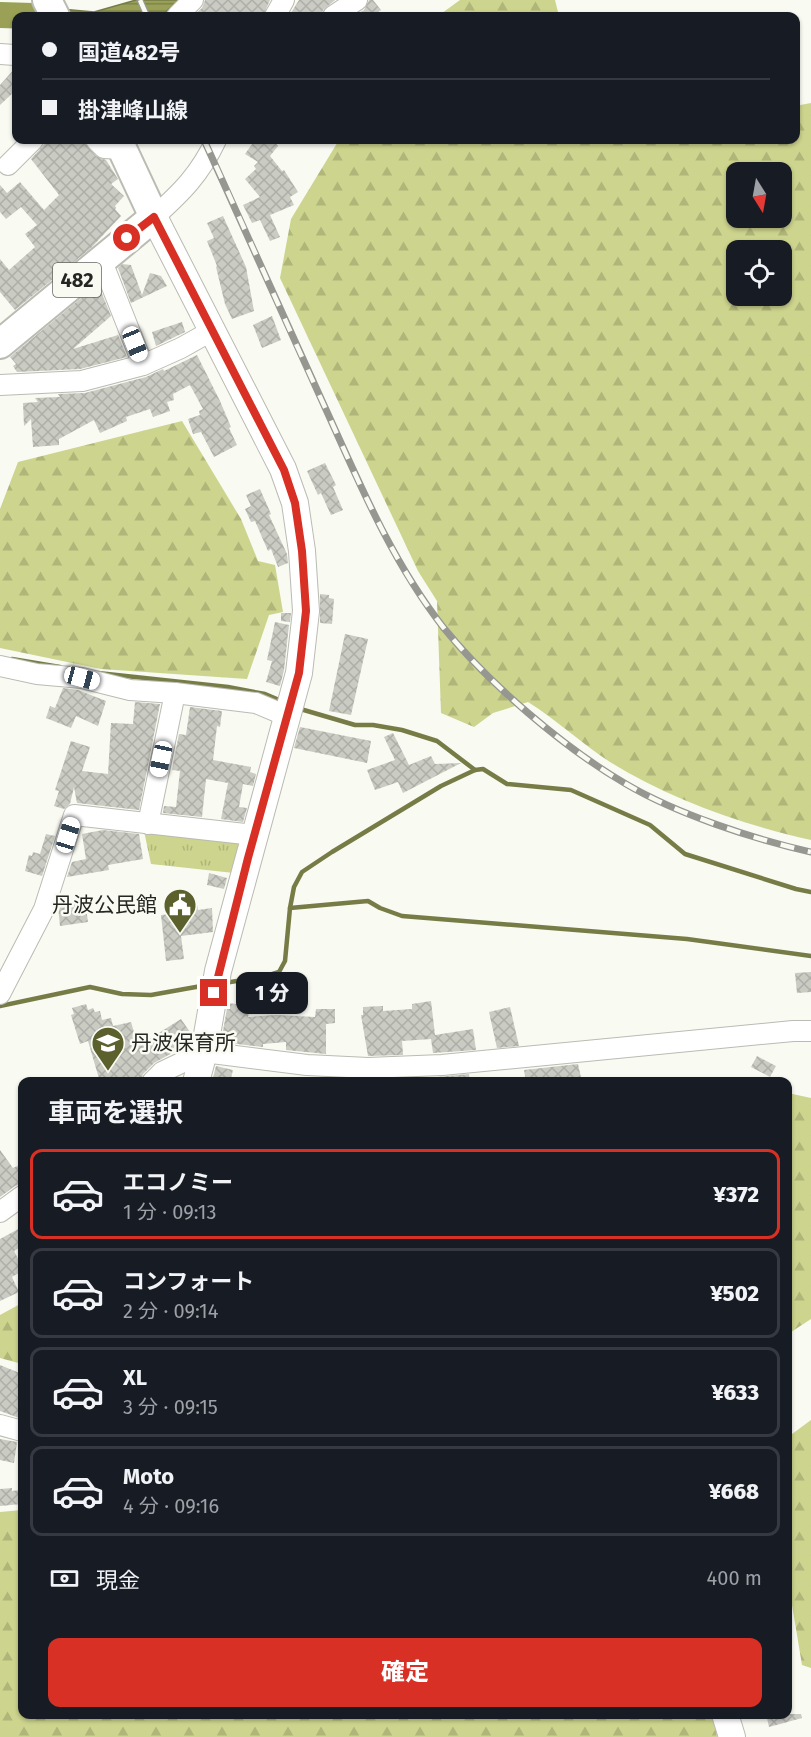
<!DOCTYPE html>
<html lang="ja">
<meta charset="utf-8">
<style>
body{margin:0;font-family:"Fira Sans","Noto Sans JP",sans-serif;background:#20242c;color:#f1f3f6;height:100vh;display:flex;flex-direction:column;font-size:22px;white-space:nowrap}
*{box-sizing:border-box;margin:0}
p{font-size:20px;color:#9ea1a6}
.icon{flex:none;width:33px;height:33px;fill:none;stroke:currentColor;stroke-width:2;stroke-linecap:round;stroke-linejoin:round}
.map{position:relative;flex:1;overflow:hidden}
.details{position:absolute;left:18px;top:1077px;width:774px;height:642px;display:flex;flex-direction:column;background:#171b24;border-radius:12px;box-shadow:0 2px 4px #0004}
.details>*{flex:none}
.top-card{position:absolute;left:12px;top:12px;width:788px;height:132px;border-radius:12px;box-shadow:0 2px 4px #0004;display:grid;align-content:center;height:132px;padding:0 30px;background:#171b24}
.needle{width:39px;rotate:169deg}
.fabs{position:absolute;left:726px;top:162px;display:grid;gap:12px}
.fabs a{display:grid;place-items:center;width:66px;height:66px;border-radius:12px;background:#171b24;box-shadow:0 2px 4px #0004;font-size:30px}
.end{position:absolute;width:27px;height:27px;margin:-14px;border:8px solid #d93025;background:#fff;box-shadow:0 0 0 3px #fff}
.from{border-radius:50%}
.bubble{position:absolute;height:42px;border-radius:12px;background:#171b24;box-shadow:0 2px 4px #0004;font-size:20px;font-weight:800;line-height:42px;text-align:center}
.car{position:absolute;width:18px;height:36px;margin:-18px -9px;border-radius:8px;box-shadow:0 0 4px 2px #0007;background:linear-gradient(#fff 24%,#345 0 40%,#fff 0 76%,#345 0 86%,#fff 0)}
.top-card b{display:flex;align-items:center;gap:21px;height:57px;font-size:22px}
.top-card b+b{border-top:2px solid #363941}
.top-card i{width:15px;height:15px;background:#f1f3f6}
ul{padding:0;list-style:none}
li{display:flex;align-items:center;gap:18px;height:90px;margin:0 12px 9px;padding:0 18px;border:3px solid #363941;border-radius:12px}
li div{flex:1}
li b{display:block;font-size:22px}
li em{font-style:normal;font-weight:800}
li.current{border-color:#d93025}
li>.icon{width:54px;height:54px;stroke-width:1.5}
h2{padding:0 30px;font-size:27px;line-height:72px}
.pay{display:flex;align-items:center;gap:15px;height:66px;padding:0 30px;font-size:22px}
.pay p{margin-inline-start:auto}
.button{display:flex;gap:12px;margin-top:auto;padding:12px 30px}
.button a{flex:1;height:69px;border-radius:12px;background:#d93025;color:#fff;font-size:24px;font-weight:800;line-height:69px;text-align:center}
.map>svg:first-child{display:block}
</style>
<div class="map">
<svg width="811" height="1737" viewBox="0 0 811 1737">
<defs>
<pattern id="grass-tufts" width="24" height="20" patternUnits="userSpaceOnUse" patternTransform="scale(1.5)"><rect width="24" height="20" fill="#cdd48d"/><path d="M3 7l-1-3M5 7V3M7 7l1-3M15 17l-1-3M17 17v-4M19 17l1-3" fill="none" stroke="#b0b679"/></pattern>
<pattern id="forest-firs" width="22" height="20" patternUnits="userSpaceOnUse" patternTransform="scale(1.5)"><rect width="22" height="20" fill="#cdd48d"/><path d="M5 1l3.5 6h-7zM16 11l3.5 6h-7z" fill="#b0b679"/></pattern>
<pattern id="water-rules" width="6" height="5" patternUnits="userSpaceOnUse" patternTransform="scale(1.5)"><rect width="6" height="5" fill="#9aa157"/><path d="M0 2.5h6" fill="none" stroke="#7d8348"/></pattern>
<pattern id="building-cross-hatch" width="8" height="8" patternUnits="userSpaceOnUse" patternTransform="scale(1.5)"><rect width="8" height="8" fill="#cacbc3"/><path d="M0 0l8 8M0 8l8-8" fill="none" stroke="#adaea7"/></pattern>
</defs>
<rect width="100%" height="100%" fill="#f9faf2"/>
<polygon fill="url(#grass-tufts)" points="144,831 243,840 234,873 151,864"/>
<g fill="url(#forest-firs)" fill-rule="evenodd">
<polygon points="460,0 555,0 559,16 438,16"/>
<path d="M 811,103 L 811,840 C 743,825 670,799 610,762 C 582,744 557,720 528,702 L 493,713 L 474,727 L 441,713 L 437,601 L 418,571 L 280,278 L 291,219 L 339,140 L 795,140 L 795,106 ZM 736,172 L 782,172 L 782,218 L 736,218 ZM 782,250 L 782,296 L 736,296 L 736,250 Z"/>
<polygon points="182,421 241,519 258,561 275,565 283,612 269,615 247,679 101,669 0,648 0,509 18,462"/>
<polygon points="788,1093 811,1098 811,1319 788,1334"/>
<polygon points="22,1303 22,1364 0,1358 0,1315"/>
<polygon points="811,1420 811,1668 802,1665 791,1599 788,1603 788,1437"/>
<polygon points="22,1510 22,1714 714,1714 717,1737 0,1737 0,1512"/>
</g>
<polygon fill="url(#water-rules)" stroke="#777c47" stroke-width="1.5" points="136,0 179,0 161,16 16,16 16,31 14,31 17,5 94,12"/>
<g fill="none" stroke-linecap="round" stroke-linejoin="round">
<g stroke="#777c47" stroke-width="4.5">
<polyline points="12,659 60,667"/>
<polyline points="98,673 228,687 265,694 284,702"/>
<polyline points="297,708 355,725 373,725 402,730 437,741 475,770"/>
<polyline points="290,908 368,901 380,908 402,916 687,939 811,956"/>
<polyline points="224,983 263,977 279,972 285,961 290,908 294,887 302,872 332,852 441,786 475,770 483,769 507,784 571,790 650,825 685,854 796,889 811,892"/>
<polyline points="0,1006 90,987 122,994 151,995 207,985"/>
</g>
<polyline stroke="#9aa157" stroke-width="26" points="0,15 33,16"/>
</g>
<g fill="url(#building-cross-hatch)">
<polygon points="205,0 270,0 263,16 193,16 202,8"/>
<polygon points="299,0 335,0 323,10 321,16 289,16"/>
<polygon points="369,0 373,0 381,10 373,16 354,16 364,10"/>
<polygon points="16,67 16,90 0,105 0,85"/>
<polygon points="48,140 82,140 96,156 106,160 118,179 111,184 124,196 115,206 116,208 115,209 121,216 91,248 15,310 0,292 0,259 9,270 35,247 25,234 37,225 21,207 6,219 0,212 0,185 7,193 20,182 44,210 59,195 31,159"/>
<polygon points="255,140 273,140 278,146 270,156 282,171 284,170 298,192 290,197 294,205 270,215 280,237 270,241 260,220 252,223 243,205 260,197 245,179 256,169 254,166 258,162 245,154"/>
<polygon points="223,216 246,267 254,311 232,319 225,304 216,267 217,266 207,241 214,238 207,223"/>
<polygon points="122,264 131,265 142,295 150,273 161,276 167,286 131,303 118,268"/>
<polygon points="98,284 111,316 73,349 118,335 127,357 80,369 17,372 13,366 16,364 10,357"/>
<polygon points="272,316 281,340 262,348 253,325"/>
<polygon points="182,322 185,332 156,346 152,332"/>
<polygon points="197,355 220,401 231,427 229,428 237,445 214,457 201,432 193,434 188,419 200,415 199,411 203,409 190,385 173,394 174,400 167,402 170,411 153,417 150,409 126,417 127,421 100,433 94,420 59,439 59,445 33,447 31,419 24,426 23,403 38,402 35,398 60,397 58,394 85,393 146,377 163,369 164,371"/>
<polygon points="325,463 336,485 333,487 343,510 331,515 321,493 318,495 307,471"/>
<polygon points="260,489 271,514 269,515 287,554 288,563 278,567 271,549 268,551 255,521 251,522 245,509 251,506 246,495"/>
<polygon points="320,594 329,595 329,598 334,599 332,624 320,623"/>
<polygon points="281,613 291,613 290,622 281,621"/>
<polygon points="275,622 289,625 284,670 280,686 266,682 272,661 267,660"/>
<polygon points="345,634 368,639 351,715 329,711"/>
<polygon points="63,688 78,690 106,701 98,726 76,716 71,728 46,718 50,706 55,708"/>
<polygon points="135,702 160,704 139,810 77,803 74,787 70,804 64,809 54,806 59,791 55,790 71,741 90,747 82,771 108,774 111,723 133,724"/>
<polygon points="190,707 222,711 220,727 217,726 213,760 251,767 250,772 256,774 253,786 243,784 239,807 247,808 243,822 221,819 228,783 206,779 202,817 163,813 164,806 176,807 180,771 172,770 173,764 179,734 186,735"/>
<polygon points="300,727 371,741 367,763 294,748"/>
<polygon points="393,733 409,765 431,756 435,764 461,763 403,793 398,782 375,790 367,770 395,760 384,737"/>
<polygon points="103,830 139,834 143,859 108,865 109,870 67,877 72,862 86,859 82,834"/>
<polygon points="46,834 55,836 42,876 25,871 29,855 32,856 33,852 40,854"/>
<polygon points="209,873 227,878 224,889 207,885"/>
<polygon points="85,901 88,922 60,926 58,906"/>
<polygon points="197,905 198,910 212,908 213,932 181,936 184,959 166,961 161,915 187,912 186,906"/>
<polygon points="811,972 811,992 797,993 795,973"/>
<polygon points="237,1001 251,1004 248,1017 276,1015 315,1017 316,1009 335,1009 335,1023 326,1024 326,1054 286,1050 286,1042 263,1044 263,1047 221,1042 228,1003 236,1004"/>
<polygon points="431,1001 435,1035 473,1029 476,1050 433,1053 431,1039 402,1041 403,1055 368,1056 361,1015 363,1015 363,1007 383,1006 383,1011 412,1009 412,1004"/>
<polygon points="86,1004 88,1010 93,1008 95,1012 100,1011 102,1020 111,1018 113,1026 131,1022 138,1046 181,1019 192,1035 190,1043 154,1063 143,1074 140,1082 100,1082 88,1041 80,1044 71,1015 74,1014 72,1008"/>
<polygon points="510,1007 519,1046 497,1048 489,1012"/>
<polygon points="757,1056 776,1066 770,1077 751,1067"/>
<polygon points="578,1064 582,1082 526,1082 524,1070"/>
<polygon points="216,1066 233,1070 230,1082 212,1082"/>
<polygon points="469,1074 470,1082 437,1082 436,1077"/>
<polygon points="303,1077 321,1078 321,1082 303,1082"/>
<polygon points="404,1079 405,1082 372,1082 372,1080"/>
<polygon points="0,1150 13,1168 22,1164 22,1184 15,1186 0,1197"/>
<polygon points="22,1227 22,1246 14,1251 22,1266 22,1271 12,1277 19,1292 0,1301 0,1239"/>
<polygon points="0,1365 22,1374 22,1419 0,1411"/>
<polygon points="0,1439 17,1442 14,1463 0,1460"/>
<polygon points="12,1488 12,1491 20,1490 22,1504 0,1506 0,1489"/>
<polygon points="766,1714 801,1714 802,1718 769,1727"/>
</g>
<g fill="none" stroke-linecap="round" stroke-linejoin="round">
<g stroke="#babbb3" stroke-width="22">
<g id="minor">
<polyline points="177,16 193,0"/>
<polyline points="275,16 284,0"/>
<polyline points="333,16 357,0"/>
<polyline points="0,54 15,55"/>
<polyline points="96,140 104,148 123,149"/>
<polyline points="8,165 33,140"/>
<path d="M 154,217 C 182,192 200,174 216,140"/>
<polyline points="101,259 143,365"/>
<polyline points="0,385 82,381 143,365 181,348 213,330"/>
<polyline points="0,666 37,674 82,678 130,690 175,693 256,703 287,716"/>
<polyline points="148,824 175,693"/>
<polyline points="0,994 44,909 74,815 254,835"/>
<polyline points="152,1082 162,1072 204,1052 307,1065 368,1068 442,1065 793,1031 811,1031"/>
<polyline points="0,1212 22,1196"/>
<polyline points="0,1425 22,1431"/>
</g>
</g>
<g stroke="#babbb3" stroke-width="28">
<g id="major">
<polyline points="154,217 283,469 295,503 302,551 306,611 299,673 218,971 204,1052 196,1082"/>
<polyline points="725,1714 732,1737"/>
</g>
</g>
<g stroke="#babbb3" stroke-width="32">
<g id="highway">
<polyline points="47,0 55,16"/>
<polyline points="0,344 154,217 118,140"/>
</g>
</g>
<use href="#minor" stroke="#fff" stroke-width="20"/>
<use href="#major" stroke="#fff" stroke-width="26"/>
<use href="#highway" stroke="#fff" stroke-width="28"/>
<g stroke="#969791" stroke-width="7">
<g id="rail">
<polyline points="140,0 147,16"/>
<path d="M 204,140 C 246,231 286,323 328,414 C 361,487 393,563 443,627 C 488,683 564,748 626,784 C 677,814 753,839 811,852"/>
</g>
</g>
<use href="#rail" stroke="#f9faf2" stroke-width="4.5" stroke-dasharray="14" stroke-linecap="butt"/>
</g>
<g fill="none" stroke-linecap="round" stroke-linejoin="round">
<polyline stroke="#d93025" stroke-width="8" points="127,238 154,217 284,470 295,503 302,551 306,611 299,673 248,858 214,993"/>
</g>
<defs>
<g id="civic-pin" transform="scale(1.725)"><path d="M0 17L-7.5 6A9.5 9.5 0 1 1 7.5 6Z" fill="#5b602d" stroke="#f9faf2"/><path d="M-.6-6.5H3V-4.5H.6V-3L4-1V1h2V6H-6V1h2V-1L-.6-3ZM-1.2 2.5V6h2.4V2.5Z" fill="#fff"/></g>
<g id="school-pin" transform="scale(1.725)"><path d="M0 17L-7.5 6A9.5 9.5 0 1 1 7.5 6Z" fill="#5b602d" stroke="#f9faf2"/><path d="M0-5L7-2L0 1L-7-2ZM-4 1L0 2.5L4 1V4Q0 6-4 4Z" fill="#fff"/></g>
</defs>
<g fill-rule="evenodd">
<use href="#civic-pin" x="180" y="905"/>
<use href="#school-pin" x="108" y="1043"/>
</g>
<g text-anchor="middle" stroke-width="5" stroke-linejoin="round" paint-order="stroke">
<rect fill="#f9faf2" stroke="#656560" stroke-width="1.5" x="53" y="263" width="48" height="34" rx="4.5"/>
<g font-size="20" font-weight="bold" fill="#252522">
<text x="77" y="287">482</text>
</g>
<g font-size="21" fill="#252522" stroke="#f9faf2" text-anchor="end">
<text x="157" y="912">丹波公民館</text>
<text x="131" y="1050" text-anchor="start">丹波保育所</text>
</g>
</g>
</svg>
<div class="fabs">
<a><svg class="needle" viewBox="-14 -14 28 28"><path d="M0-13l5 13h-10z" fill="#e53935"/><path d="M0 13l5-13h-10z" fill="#9ea1a6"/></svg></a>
<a><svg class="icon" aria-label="locate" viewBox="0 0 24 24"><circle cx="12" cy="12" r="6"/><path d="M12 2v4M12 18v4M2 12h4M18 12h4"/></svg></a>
</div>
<i class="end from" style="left:127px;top:238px"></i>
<i class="end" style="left:214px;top:993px"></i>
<div class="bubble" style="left:236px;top:972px;width:72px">1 分</div>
<i class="car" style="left:135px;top:344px;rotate:158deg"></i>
<i class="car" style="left:82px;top:678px;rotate:105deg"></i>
<i class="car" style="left:161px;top:759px;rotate:192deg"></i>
<i class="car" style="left:68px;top:835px;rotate:17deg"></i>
<div class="top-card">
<b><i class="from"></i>国道482号</b>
<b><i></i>掛津峰山線</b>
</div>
<section class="details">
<h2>車両を選択</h2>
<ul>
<li class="current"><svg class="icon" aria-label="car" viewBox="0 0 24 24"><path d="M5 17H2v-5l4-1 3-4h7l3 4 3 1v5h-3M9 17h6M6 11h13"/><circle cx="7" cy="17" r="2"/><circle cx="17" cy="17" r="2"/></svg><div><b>エコノミー</b><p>1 分 · 09:13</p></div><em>¥372</em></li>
<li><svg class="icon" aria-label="car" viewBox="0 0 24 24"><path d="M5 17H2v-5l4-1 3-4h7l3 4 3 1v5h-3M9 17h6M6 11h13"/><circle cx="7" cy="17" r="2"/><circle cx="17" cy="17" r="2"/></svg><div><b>コンフォート</b><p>2 分 · 09:14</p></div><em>¥502</em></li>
<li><svg class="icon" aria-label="car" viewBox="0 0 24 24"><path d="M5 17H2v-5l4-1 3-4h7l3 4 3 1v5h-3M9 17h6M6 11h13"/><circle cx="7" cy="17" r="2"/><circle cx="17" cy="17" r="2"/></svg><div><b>XL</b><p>3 分 · 09:15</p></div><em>¥633</em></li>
<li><svg class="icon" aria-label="car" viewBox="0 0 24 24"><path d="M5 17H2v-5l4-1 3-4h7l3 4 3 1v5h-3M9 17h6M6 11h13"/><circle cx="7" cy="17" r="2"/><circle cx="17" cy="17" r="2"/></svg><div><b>Moto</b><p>4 分 · 09:16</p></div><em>¥668</em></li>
</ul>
<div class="pay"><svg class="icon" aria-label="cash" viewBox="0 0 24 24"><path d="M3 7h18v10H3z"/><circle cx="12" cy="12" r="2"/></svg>現金<p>400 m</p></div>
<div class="button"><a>確定</a></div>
</section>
</div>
